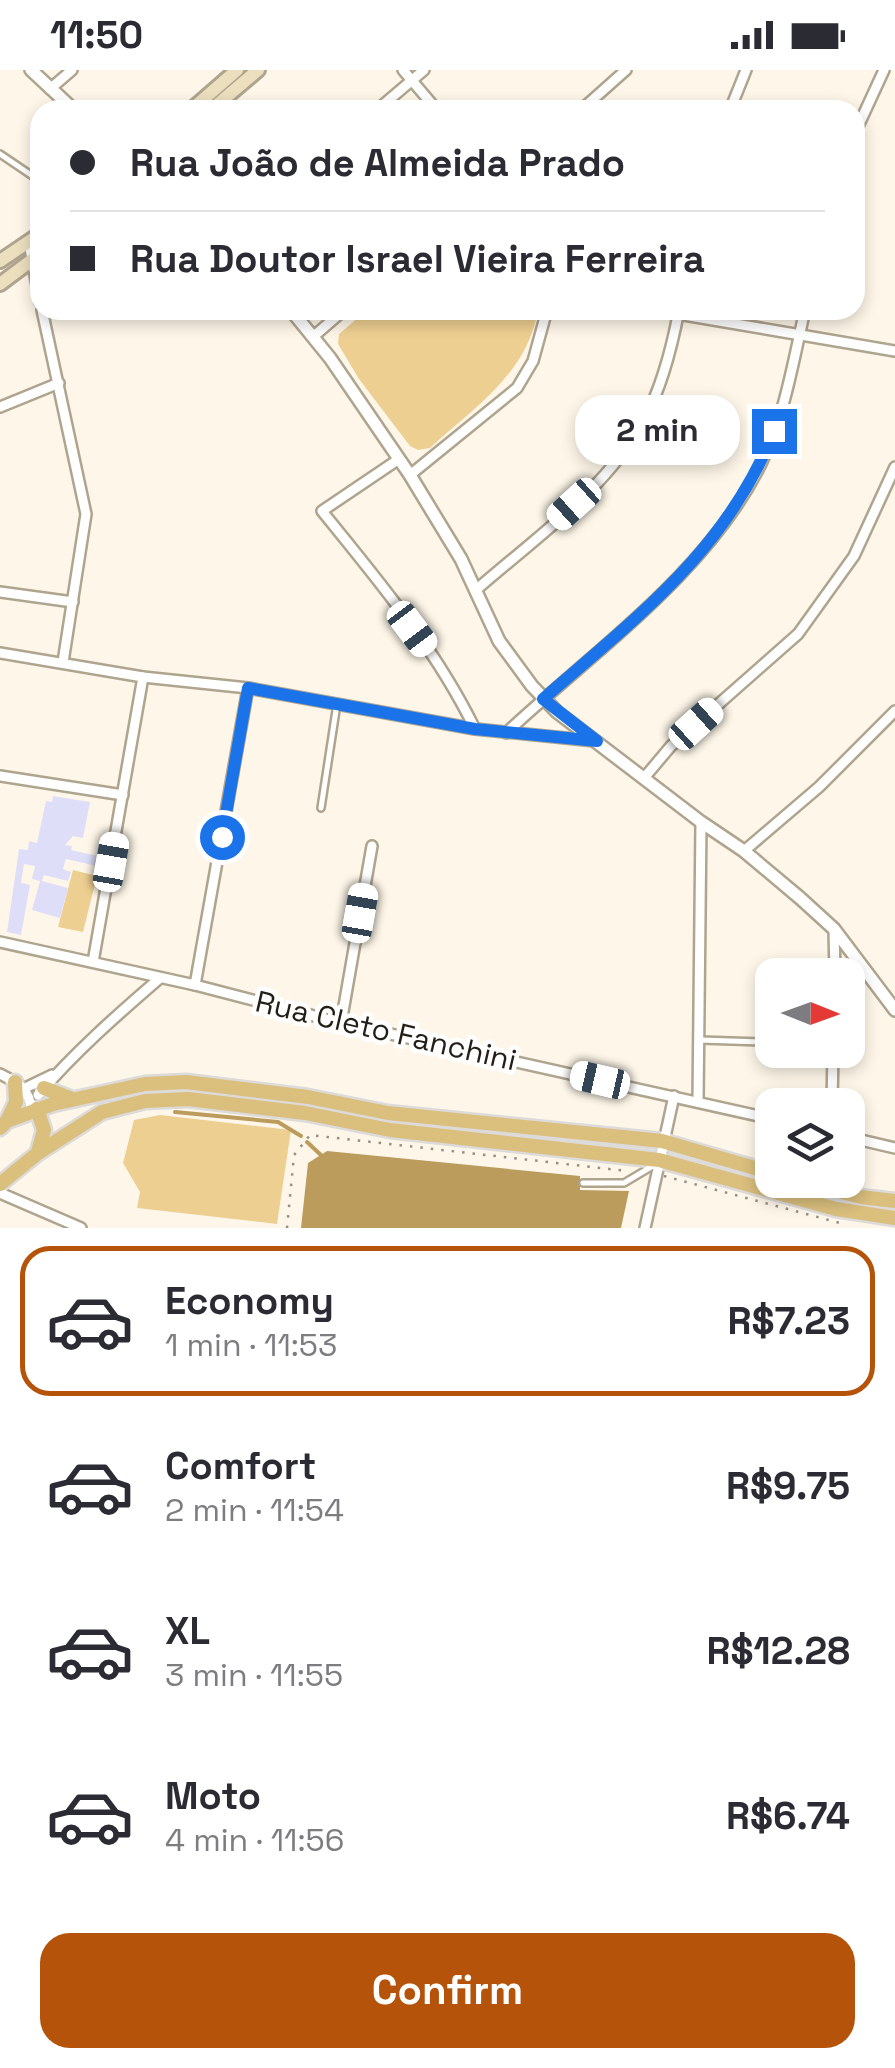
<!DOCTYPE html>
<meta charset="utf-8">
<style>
body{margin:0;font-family:"Space Grotesk",sans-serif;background:#f2f2f3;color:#2b2b33;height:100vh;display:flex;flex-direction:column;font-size:38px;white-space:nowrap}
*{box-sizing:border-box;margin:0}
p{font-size:32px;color:#7c7c81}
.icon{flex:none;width:55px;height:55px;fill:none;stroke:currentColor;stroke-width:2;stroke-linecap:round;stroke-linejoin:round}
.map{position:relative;height:1158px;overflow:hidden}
.details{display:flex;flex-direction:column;background:#fff;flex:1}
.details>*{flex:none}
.banner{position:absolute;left:30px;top:30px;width:835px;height:220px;border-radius:30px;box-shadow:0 5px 15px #0003;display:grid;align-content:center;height:220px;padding:0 40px;background:#fff}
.needle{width:65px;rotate:91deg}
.buttons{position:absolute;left:755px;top:888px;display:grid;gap:20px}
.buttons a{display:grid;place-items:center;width:110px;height:110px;border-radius:20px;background:#fff;box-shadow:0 5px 15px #0003;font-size:50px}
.end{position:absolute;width:45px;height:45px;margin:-22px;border:12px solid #1a73e8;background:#fff;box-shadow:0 0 0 5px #fff}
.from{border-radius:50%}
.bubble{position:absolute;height:70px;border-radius:30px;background:#fff;box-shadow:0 5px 15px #0003;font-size:32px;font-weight:700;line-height:70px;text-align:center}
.car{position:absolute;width:30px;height:60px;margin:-30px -15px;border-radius:12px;box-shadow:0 0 8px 2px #0007;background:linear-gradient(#fff 24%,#345 0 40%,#fff 0 76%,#345 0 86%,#fff 0)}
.banner b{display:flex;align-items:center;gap:35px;height:95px;font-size:38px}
.banner b+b{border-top:2px solid #e1e1e2}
.banner i{width:25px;height:25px;background:#2b2b33}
ul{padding:18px 0 0;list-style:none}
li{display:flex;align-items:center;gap:30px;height:150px;margin:0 20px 15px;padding:0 20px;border:5px solid transparent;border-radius:30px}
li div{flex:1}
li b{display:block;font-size:38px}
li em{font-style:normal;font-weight:700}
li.active{border-color:#b45309}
li>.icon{width:90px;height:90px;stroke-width:1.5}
.primary-button{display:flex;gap:20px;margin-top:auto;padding:20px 40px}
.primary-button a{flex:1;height:115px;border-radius:30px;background:#b45309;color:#fff;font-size:40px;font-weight:700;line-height:115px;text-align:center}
.status{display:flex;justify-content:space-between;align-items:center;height:70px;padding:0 50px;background:#fff;direction:ltr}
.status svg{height:28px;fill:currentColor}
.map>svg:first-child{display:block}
</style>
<div class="status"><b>11:50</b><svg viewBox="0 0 49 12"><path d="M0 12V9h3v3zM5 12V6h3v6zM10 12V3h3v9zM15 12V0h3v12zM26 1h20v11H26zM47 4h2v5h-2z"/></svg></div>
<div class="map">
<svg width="895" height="1158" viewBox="0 0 895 1158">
<rect width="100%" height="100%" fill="#fef7e9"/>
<g fill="#edcf91">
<path d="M 367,240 L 538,240 C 527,304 475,337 430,378 L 418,380 L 410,376 L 359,309 L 338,274 L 339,264 Z"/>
<polygon points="73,800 97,806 83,862 58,857"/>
<polygon points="160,1045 291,1060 277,1154 137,1138 140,1122 123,1093 134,1050"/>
</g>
<polygon fill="#bb9c5c" points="327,1081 580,1106 580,1120 629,1121 621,1158 301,1158 308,1093"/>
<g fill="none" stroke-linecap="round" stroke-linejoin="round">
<g stroke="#bb9c5c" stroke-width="4">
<polyline points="175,1042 278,1052 301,1066"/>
<polyline points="307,1072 322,1086"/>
</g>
</g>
<polygon fill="#dfdef9" points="53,726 90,732 83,768 73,766 65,775 72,776 71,780 102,787 101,797 66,789 63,799 71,802 68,811 44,805 42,811 68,818 60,848 32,840 40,811 32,809 35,796 24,794 21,813 30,815 21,865 7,862 19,779 28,780 29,771 37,773 46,731 52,732"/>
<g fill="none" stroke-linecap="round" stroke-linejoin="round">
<g stroke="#afa48e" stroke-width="10">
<g id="service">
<polyline points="0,84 40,111"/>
<polyline points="321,738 337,634"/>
<polyline points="700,970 762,972"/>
<polyline points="583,1113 624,1113 656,1094"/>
</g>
</g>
<g stroke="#afa48e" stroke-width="14">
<g id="minor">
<polyline points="403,0 437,40"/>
<polyline points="50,19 72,0"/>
<polyline points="377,40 424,0"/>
<polyline points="581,40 626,0"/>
<polyline points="730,40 746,0"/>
<polyline points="855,63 884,0"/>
<polyline points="29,173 40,232"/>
<polyline points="42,240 86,444 63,592"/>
<polyline points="654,240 895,281"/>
<polyline points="314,266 344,240"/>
<polyline points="0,337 59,313"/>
<path d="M 399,389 L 322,441 C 378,510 436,579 475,659"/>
<polyline points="410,405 517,318 533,291 547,240"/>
<path d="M 476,520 C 534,469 607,419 644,350 C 662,317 672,277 679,240"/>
<polyline points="0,522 73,532"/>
<polyline points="0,583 143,607 248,618 475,659 595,671"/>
<path d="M 506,663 C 594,581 708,502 761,394 C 785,345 793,292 805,240"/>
<polyline points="0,706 123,725"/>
<polyline points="644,708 671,676 798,564 854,486 895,397"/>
<polyline points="744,781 819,717 895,641"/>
<polyline points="834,859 835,905"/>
<polyline points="0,872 195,915 341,953 772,1049"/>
<polyline points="93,892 143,607"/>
<polyline points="195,915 248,618"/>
<polyline points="341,953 372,776"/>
<path d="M 0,1004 C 18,1013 31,1020 31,1041"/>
<polyline points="21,1020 52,1005"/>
<path d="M 38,1025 C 75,982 117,945 160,908"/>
<polyline points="698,1032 701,752"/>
<polyline points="832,1035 833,980"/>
<polyline points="848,1067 895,1078"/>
<polyline points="0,1123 81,1158"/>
<polyline points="645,1158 674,1026"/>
</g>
</g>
<g stroke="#afa48e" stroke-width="16">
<g id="tertiary">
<polyline points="31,0 74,40"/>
<polyline points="291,240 330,288 410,405 461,489 499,571 532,616 557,642 701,752 744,781 800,828 834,859 895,940"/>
</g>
</g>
<g stroke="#afa48e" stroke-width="18">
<g id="secondary">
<polyline points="191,40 237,0"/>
<polyline points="211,40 258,0"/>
<polyline points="0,191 40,164"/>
<polyline points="0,214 40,184"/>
</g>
</g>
<g stroke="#dcdbda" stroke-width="19">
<g id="primary">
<polyline points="44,1018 70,1028"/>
<polyline points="37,1039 44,1060 38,1082"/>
<polyline points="7,1051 16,1032 15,1012"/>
<polyline points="0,1058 7,1051 53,1034 145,1014 186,1012 308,1027 388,1043 662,1071 772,1103"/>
<polyline points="797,1110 861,1127 895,1131"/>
<polyline points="0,1114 38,1083 102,1042 145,1031 188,1029 305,1043 390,1060 659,1090 836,1139 895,1148"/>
</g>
</g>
<g stroke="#948f84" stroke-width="2.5" stroke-dasharray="2.5 8" stroke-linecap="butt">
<polyline points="664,1106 840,1153"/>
<polyline points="287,1158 294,1085 310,1065 627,1101"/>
</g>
<use href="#service" stroke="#fff" stroke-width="5"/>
<use href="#minor" stroke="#fff" stroke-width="9"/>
<use href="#tertiary" stroke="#fff" stroke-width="11"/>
<use href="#secondary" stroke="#ecdfbe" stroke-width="12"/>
<use href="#primary" stroke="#dabf7d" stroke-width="14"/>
</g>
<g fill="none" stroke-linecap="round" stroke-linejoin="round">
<path stroke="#1a73e8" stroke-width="12" d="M 222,767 L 248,618 L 475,659 L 597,671 L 543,629 C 637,547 727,480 774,361"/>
</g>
<g text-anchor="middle" stroke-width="9" stroke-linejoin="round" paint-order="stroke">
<g font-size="30" fill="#231f17" stroke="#fff">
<text transform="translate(386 961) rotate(13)" y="10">Rua Cleto Fanchini</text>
</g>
</g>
</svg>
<div class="buttons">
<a><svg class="needle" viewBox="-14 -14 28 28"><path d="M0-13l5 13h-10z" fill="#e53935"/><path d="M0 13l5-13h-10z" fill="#7c7c81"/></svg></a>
<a><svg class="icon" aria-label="layers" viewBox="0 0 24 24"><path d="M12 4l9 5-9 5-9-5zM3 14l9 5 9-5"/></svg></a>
</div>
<i class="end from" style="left:222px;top:767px"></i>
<i class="end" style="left:774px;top:361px"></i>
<div class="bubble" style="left:575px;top:325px;width:165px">2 min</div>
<i class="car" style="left:574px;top:434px;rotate:228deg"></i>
<i class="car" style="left:412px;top:559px;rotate:143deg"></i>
<i class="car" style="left:696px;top:654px;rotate:48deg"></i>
<i class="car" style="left:111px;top:792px;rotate:10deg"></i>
<i class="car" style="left:360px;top:843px;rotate:10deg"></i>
<i class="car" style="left:600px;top:1010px;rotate:283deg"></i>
<div class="banner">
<b><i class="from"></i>Rua João de Almeida Prado</b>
<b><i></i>Rua Doutor Israel Vieira Ferreira</b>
</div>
</div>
<section class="details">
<ul>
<li class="active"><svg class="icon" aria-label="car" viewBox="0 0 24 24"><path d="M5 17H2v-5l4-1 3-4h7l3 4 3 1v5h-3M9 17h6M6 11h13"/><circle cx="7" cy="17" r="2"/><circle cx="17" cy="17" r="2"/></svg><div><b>Economy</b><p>1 min · 11:53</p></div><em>R$7.23</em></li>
<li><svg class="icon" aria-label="car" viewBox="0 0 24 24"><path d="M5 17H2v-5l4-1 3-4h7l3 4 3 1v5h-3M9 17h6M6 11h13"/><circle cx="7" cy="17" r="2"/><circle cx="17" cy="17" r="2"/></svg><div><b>Comfort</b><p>2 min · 11:54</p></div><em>R$9.75</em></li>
<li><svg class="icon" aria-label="car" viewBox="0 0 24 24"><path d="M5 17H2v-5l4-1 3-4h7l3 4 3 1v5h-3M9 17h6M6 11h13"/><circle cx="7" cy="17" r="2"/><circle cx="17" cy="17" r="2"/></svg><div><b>XL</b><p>3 min · 11:55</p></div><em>R$12.28</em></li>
<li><svg class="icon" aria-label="car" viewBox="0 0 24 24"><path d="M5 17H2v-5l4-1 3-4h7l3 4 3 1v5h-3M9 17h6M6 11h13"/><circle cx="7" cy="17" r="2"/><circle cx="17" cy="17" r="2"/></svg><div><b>Moto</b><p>4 min · 11:56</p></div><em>R$6.74</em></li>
</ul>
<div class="primary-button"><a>Confirm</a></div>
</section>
